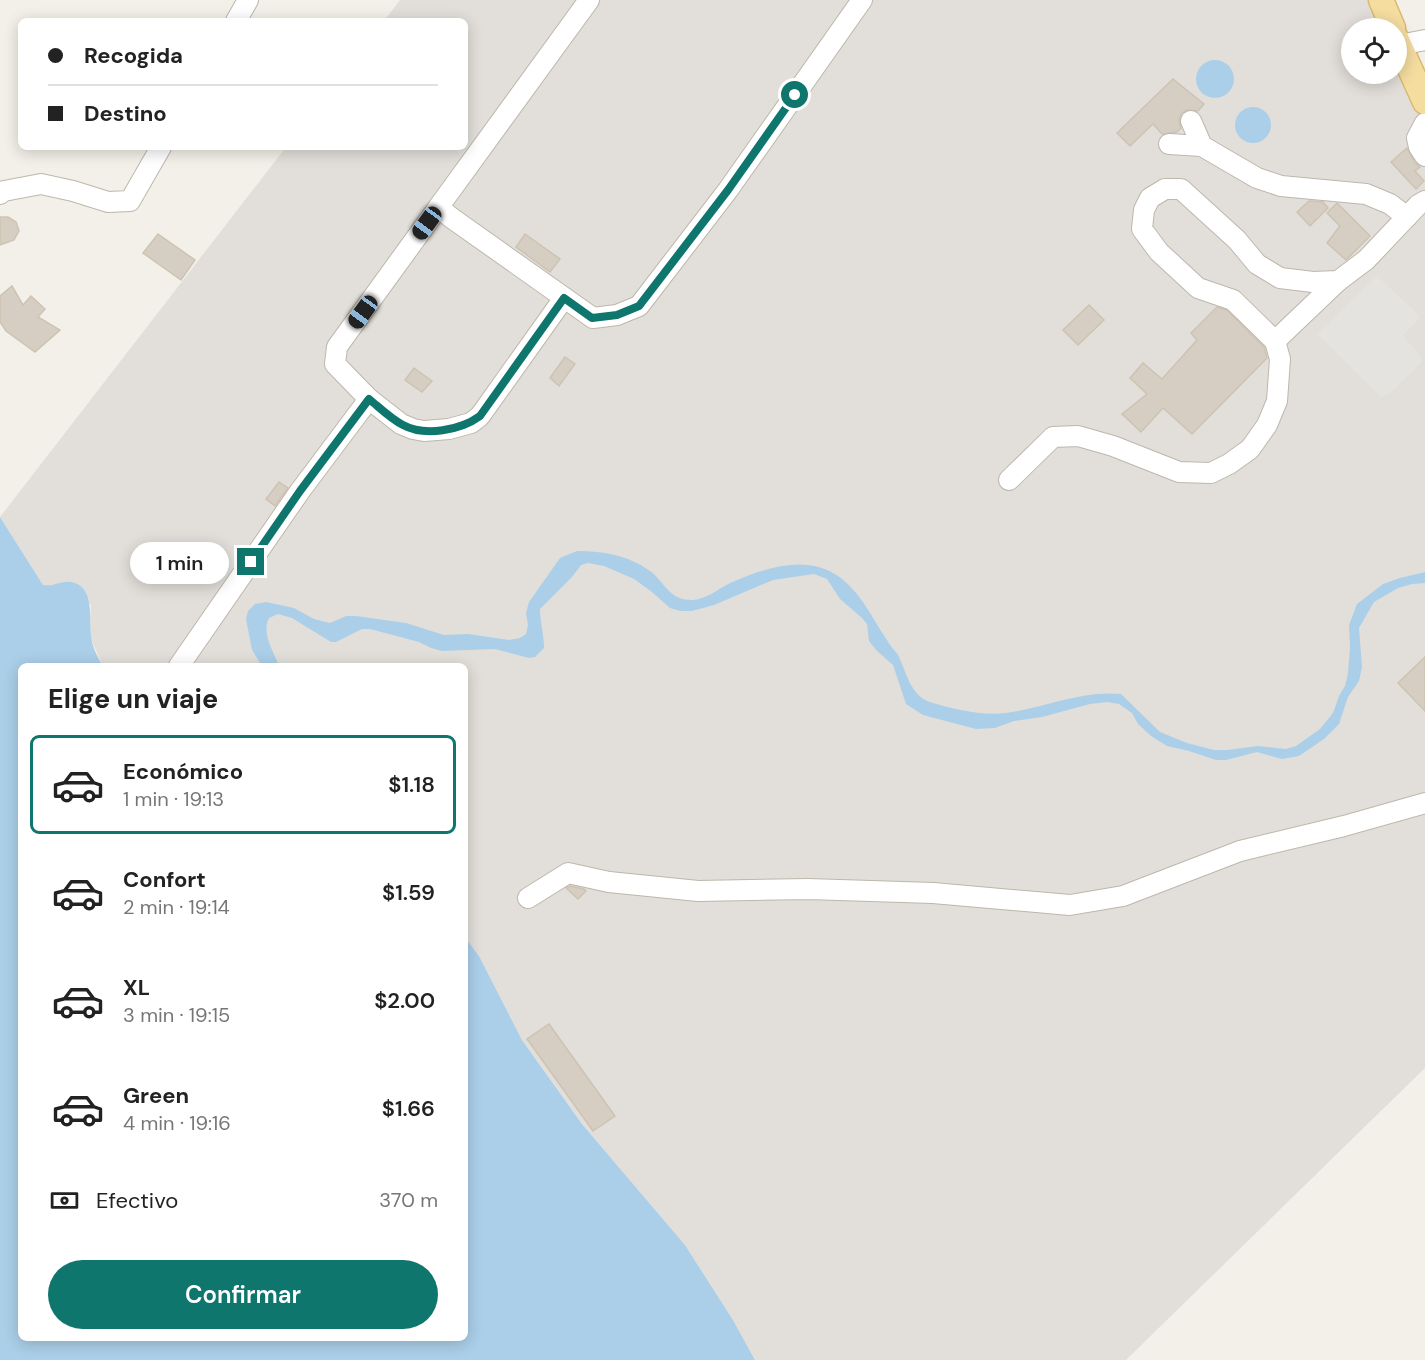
<!DOCTYPE html>
<html lang="es">
<meta charset="utf-8">
<style>
body{margin:0;font-family:"DM Sans",sans-serif;background:#f2f2f2;color:#222;height:100vh;display:flex;flex-direction:column;font-size:22px;white-space:nowrap}
*{box-sizing:border-box;margin:0}
p{font-size:20px;color:#767676}
.icon{flex:none;width:33px;height:33px;fill:none;stroke:currentColor;stroke-width:2;stroke-linecap:round;stroke-linejoin:round}
.map{position:relative;flex:1;overflow:hidden}
.drawer{position:absolute;left:18px;top:663px;width:450px;height:678px;display:flex;flex-direction:column;background:#fff;border-radius:9px;box-shadow:0 3px 15px #0003}
.drawer>*{flex:none}
.hud{position:absolute;left:18px;top:18px;width:450px;height:132px;border-radius:9px;box-shadow:0 3px 15px #0003;display:grid;align-content:center;height:132px;padding:0 30px;background:#fff}
.buttons{position:absolute;left:1341px;top:18px;display:grid;gap:12px}
.buttons a{display:grid;place-items:center;width:66px;height:66px;border-radius:50%;background:#fff;box-shadow:0 3px 15px #0003;font-size:30px}
.end{position:absolute;width:27px;height:27px;margin:-14px;border:8px solid #0f766e;background:#fff;box-shadow:0 0 0 3px #fff}
.from{border-radius:50%}
.bubble{position:absolute;height:42px;border-radius:21px;background:#fff;box-shadow:0 3px 15px #0003;font-size:20px;font-weight:600;line-height:42px;text-align:center}
.car{position:absolute;width:18px;height:36px;margin:-18px -9px;border-radius:8px;box-shadow:0 0 4px 2px #0007;background:linear-gradient(#222 24%,#8ab4d8 0 40%,#222 0 76%,#8ab4d8 0 86%,#222 0)}
.hud b{display:flex;align-items:center;gap:21px;height:57px;font-size:22px}
.hud b+b{border-top:2px solid #e0e0e0}
.hud i{width:15px;height:15px;background:#222}
ul{padding:0;list-style:none}
li{display:flex;align-items:center;gap:18px;height:99px;margin:0 12px 9px;padding:0 18px;border:3px solid transparent;border-radius:9px}
li div{flex:1}
li b{display:block;font-size:22px}
li em{font-style:normal;font-weight:600}
li.active{border-color:#0f766e}
li>.icon{width:54px;height:54px;stroke-width:1.5}
h2{padding:0 30px;font-size:27px;line-height:72px}
.pay{display:flex;align-items:center;gap:15px;height:66px;padding:0 30px;font-size:22px}
.pay p{margin-inline-start:auto}
.action{display:flex;gap:12px;margin-top:auto;padding:12px 30px}
.action a{flex:1;height:69px;border-radius:36px;background:#0f766e;color:#fff;font-size:24px;font-weight:600;line-height:69px;text-align:center}
.map>svg:first-child{display:block}
</style>
<div class="map">
<svg width="1425" height="1360" viewBox="0 0 1425 1360">
<rect width="100%" height="100%" fill="#f3f0e9"/>
<polygon fill="#e2dfda" points="400,0 1374,0 1385,28 1352,28 1352,74 1396,74 1397,60 1425,114 1425,1068 1126,1360 755,1360 733,1320 685,1245 582,1124 522,1040 479,956 465,937 465,666 103,666 90,637 91,605 64,582 51,587 43,585 0,517 286,147 465,147 465,21 384,21"/>
<polygon fill="#e4e3e0" points="1377,276 1419,315 1418,320 1403,335 1422,358 1421,363 1389,394 1381,397 1317,334"/>
<g fill="#abcfe9">
<circle cx="1215" cy="79" r="19"/>
<circle cx="1253" cy="125" r="18"/>
<path d="M 0,517 L 43,585 C 54,587 61,580 71,582 C 95,586 89,618 91,635 C 91,645 98,658 103,666 L 21,666 L 21,1338 L 465,1338 L 465,937 L 479,956 L 522,1040 L 582,1124 L 685,1245 L 733,1320 L 755,1360 L 0,1360 Z"/>
<path d="M 577,551 C 603,551 628,555 650,571 C 665,582 669,601 693,600 C 707,599 718,589 730,583 C 762,569 806,553 838,576 C 861,592 872,618 887,640 C 890,646 895,650 898,655 C 906,671 910,695 930,702 C 952,709 982,716 1006,713 C 1044,708 1081,690 1121,694 L 1160,732 L 1187,743 L 1214,750 L 1227,750 L 1258,746 L 1286,749 L 1296,746 L 1320,729 L 1333,713 L 1339,696 L 1345,686 L 1348,673 L 1350,648 L 1349,625 L 1357,604 L 1383,584 L 1400,578 L 1425,572 L 1425,583 L 1412,584 L 1398,588 L 1374,602 L 1359,628 L 1362,667 L 1359,681 L 1348,697 L 1339,724 L 1324,739 L 1299,756 L 1282,759 L 1257,752 L 1226,760 L 1216,760 L 1189,751 L 1167,746 L 1151,736 L 1138,724 L 1132,713 L 1119,704 L 1107,702 L 1090,704 L 1042,717 L 1014,721 L 995,728 L 976,729 L 923,715 L 906,704 L 893,665 L 876,650 L 869,641 L 867,624 L 862,618 L 840,599 L 827,579 L 814,574 L 773,580 L 714,605 L 692,611 L 680,611 L 670,608 L 652,592 L 634,579 L 604,566 L 588,563 L 581,565 L 572,577 L 540,609 C 540,622 544,635 544,648 L 535,657 L 529,658 L 495,649 L 442,651 L 431,648 L 419,642 L 370,629 L 362,629 L 336,642 L 331,642 L 292,618 L 278,614 L 269,618 C 261,634 274,652 279,666 L 262,666 L 252,650 L 246,619 L 248,611 L 255,604 L 266,602 L 294,608 L 314,619 L 330,623 L 346,616 L 356,616 L 406,623 L 444,635 L 468,634 L 509,640 L 520,638 L 526,634 L 528,625 L 526,613 L 529,602 L 560,558 Z"/>
</g>
<g fill="#d6cec2" stroke="#cdc3b3" stroke-width="1.5">
<polygon points="1173,79 1204,104 1198,111 1187,110 1182,113 1179,120 1181,128 1177,132 1162,134 1153,124 1130,146 1117,133"/>
<polygon points="1407,148 1415,163 1420,167 1415,171 1424,181 1416,189 1391,162"/>
<polygon points="1309,201 1323,202 1328,208 1310,226 1297,212"/>
<polygon points="1337,203 1370,236 1346,260 1327,243 1340,226 1327,213"/>
<polygon points="0,217 8,217 16,222 19,231 14,240 0,245"/>
<polygon points="158,234 195,260 181,280 143,253"/>
<polygon points="525,234 560,259 550,272 516,247"/>
<polygon points="12,286 23,305 31,296 45,309 38,317 60,330 35,352 6,331 0,322 0,296"/>
<polygon points="1089,305 1104,320 1078,345 1063,330"/>
<polygon points="1217,307 1227,310 1264,347 1267,358 1192,434 1163,408 1141,432 1122,414 1147,394 1130,378 1143,363 1162,379 1197,340 1191,333"/>
<polygon points="565,357 575,364 559,386 550,378"/>
<polygon points="414,368 432,381 422,392 405,380"/>
<polygon points="279,482 288,488 275,506 266,499"/>
<polygon points="1425,657 1425,711 1398,683"/>
<polygon points="570,886 584,889 586,891 578,899 566,888"/>
<polygon points="549,1024 615,1116 593,1131 527,1039"/>
</g>
<g fill="none" stroke-linecap="round" stroke-linejoin="round">
<g stroke="#bdb7ac" stroke-width="22">
<g id="minor">
<polyline points="589,0 440,205 444,212 453,219 593,318 617,315 639,306 728,190 862,0"/>
<polyline points="236,21 248,0"/>
<polyline points="1399,45 1425,40"/>
<polyline points="1191,121 1202,146 1257,178 1281,186 1366,194 1390,204 1407,217"/>
<polyline points="1425,123 1417,138 1419,147 1425,156"/>
<polyline points="1169,144 1202,146"/>
<polyline points="0,194 4,191 41,184 73,191 108,202 130,201 161,147"/>
<polyline points="440,205 337,347 335,364 369,399 401,424 413,429 424,431 449,429 471,423 480,416 564,298"/>
<polyline points="1275,341 1338,281"/>
<polyline points="1009,480 1053,437 1078,436 1113,446 1179,472 1211,473 1229,464 1250,449 1267,425 1277,401 1280,359 1275,341 1233,300 1198,288 1159,252 1142,229 1144,210 1150,198 1165,189 1181,189 1237,240 1257,264 1280,278 1313,282 1338,281 1366,260 1418,205 1425,201"/>
<polyline points="179,666 300,491 369,399"/>
<polyline points="528,898 568,873 609,882 698,891 808,889 933,893 1070,905 1123,896 1240,851 1344,826 1425,803"/>
</g>
</g>
<g stroke="#d8ba71" stroke-width="27">
<g id="major">
<polyline points="1381,0 1393,28"/>
<polyline points="1396,38 1425,102"/>
</g>
</g>
<use href="#minor" stroke="#fff" stroke-width="20"/>
<use href="#major" stroke="#f5dda0" stroke-width="24"/>
</g>
<g fill="none" stroke-linecap="round" stroke-linejoin="round">
<path stroke="#0f766e" stroke-width="8" d="M 251,562 L 300,491 L 369,399 C 380,408 391,419 403,425 C 425,437 461,430 480,416 L 564,298 L 592,318 L 617,315 L 639,306 L 728,190 L 795,95"/>
</g>
</svg>
<div class="buttons">
<a><svg class="icon" aria-label="locate" viewBox="0 0 24 24"><circle cx="12" cy="12" r="6"/><path d="M12 2v4M12 18v4M2 12h4M18 12h4"/></svg></a>
</div>
<i class="end from" style="left:795px;top:95px"></i>
<i class="end" style="left:251px;top:562px"></i>
<div class="bubble" style="left:130px;top:542px;width:99px">1 min</div>
<i class="car" style="left:427px;top:223px;rotate:216deg"></i>
<i class="car" style="left:363px;top:312px;rotate:216deg"></i>
<div class="hud">
<b><i class="from"></i>Recogida</b>
<b><i></i>Destino</b>
</div>
<section class="drawer">
<h2>Elige un viaje</h2>
<ul>
<li class="active"><svg class="icon" aria-label="car" viewBox="0 0 24 24"><path d="M5 17H2v-5l4-1 3-4h7l3 4 3 1v5h-3M9 17h6M6 11h13"/><circle cx="7" cy="17" r="2"/><circle cx="17" cy="17" r="2"/></svg><div><b>Económico</b><p>1 min · 19:13</p></div><em>$1.18</em></li>
<li><svg class="icon" aria-label="car" viewBox="0 0 24 24"><path d="M5 17H2v-5l4-1 3-4h7l3 4 3 1v5h-3M9 17h6M6 11h13"/><circle cx="7" cy="17" r="2"/><circle cx="17" cy="17" r="2"/></svg><div><b>Confort</b><p>2 min · 19:14</p></div><em>$1.59</em></li>
<li><svg class="icon" aria-label="car" viewBox="0 0 24 24"><path d="M5 17H2v-5l4-1 3-4h7l3 4 3 1v5h-3M9 17h6M6 11h13"/><circle cx="7" cy="17" r="2"/><circle cx="17" cy="17" r="2"/></svg><div><b>XL</b><p>3 min · 19:15</p></div><em>$2.00</em></li>
<li><svg class="icon" aria-label="car" viewBox="0 0 24 24"><path d="M5 17H2v-5l4-1 3-4h7l3 4 3 1v5h-3M9 17h6M6 11h13"/><circle cx="7" cy="17" r="2"/><circle cx="17" cy="17" r="2"/></svg><div><b>Green</b><p>4 min · 19:16</p></div><em>$1.66</em></li>
</ul>
<div class="pay"><svg class="icon" aria-label="cash" viewBox="0 0 24 24"><path d="M3 7h18v10H3z"/><circle cx="12" cy="12" r="2"/></svg>Efectivo<p>370 m</p></div>
<div class="action"><a>Confirmar</a></div>
</section>
</div>
